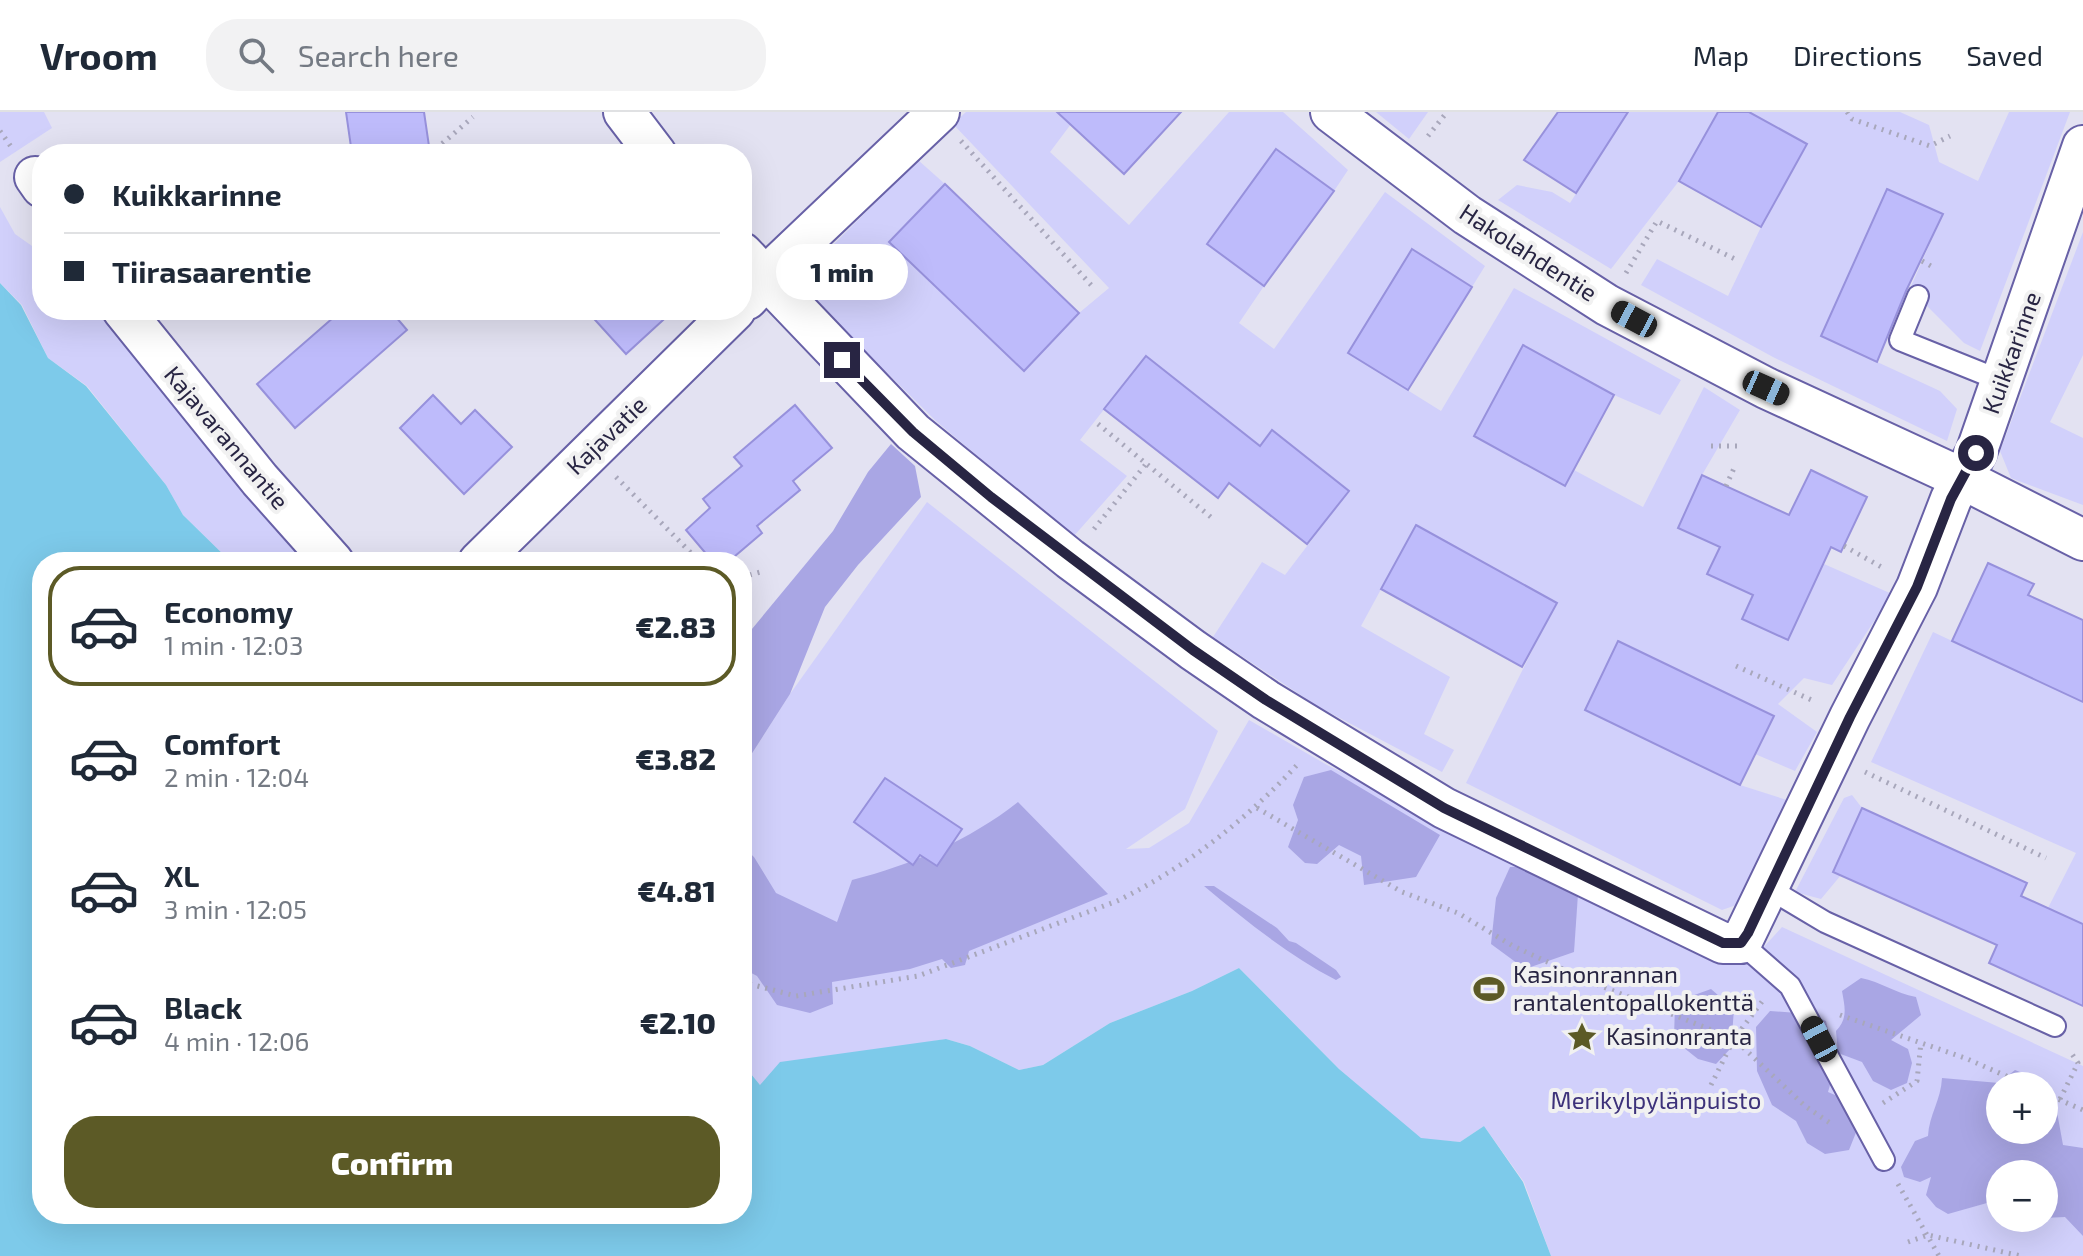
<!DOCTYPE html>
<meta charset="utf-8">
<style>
body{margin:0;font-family:"Exo 2",sans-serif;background:#f2f2f3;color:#1f2937;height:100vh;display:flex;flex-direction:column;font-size:30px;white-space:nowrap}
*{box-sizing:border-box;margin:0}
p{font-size:26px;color:#747a83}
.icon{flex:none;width:44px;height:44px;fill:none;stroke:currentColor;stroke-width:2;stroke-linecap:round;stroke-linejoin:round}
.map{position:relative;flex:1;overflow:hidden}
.panel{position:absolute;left:32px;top:440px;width:720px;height:672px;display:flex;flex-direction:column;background:#fff;border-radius:32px;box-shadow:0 8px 32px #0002}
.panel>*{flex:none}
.banner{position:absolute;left:32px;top:32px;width:720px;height:176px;border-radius:32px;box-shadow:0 8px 32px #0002;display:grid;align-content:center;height:176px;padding:0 32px;background:#fff}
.fabs{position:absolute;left:1986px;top:960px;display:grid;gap:16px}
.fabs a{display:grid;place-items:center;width:72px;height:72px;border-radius:50%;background:#fff;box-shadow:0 8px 32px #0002;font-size:40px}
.end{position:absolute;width:36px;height:36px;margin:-18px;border:10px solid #282543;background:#fff;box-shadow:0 0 0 4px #fff}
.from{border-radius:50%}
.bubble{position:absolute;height:56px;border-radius:28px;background:#fff;box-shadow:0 8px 32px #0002;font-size:26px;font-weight:800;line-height:56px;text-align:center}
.car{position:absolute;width:24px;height:48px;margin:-24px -12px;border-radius:10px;box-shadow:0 0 6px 2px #0007;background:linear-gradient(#222 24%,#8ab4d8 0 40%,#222 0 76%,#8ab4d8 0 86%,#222 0)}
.banner b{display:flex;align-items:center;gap:28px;height:76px;font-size:30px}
.banner b+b{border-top:2px solid #e0e1e3}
.banner i{width:20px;height:20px;background:#1f2937}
ul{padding:14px 0 0;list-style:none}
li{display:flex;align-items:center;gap:24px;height:120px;margin:0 16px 12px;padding:0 16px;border:4px solid transparent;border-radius:32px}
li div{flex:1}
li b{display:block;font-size:30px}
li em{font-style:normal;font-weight:800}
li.selected{border-color:#5c5a26}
li>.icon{width:72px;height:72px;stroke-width:1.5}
.primary-button{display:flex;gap:16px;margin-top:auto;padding:16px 32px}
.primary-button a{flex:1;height:92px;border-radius:32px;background:#5c5a26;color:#fff;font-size:32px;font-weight:800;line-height:92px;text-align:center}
header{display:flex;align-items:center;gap:48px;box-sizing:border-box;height:112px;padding:0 40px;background:#fff;border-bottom:2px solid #e0e1e3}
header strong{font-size:38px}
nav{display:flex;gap:44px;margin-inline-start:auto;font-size:28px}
.search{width:560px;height:72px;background:#f2f2f3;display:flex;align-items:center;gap:20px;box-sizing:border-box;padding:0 28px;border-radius:32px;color:#747a83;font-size:30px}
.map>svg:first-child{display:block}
</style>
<header>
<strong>Vroom</strong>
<div class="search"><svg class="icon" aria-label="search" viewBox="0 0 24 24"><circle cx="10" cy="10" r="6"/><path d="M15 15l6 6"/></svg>Search here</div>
<nav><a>Map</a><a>Directions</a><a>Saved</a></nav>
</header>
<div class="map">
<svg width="2083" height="1144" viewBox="0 0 2083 1144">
<rect width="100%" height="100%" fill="#e3e2f2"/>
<g fill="#d1d0fb" fill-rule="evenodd">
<polygon points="0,0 44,0 52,16 0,50"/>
<polygon points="966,0 1080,0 1050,40 1129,113 1229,0 1283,0 1348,58 1334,79 1276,37 1207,132 1264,174 1239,211 1274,237 1385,80 1485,154 1472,175 1412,138 1348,241 1441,299 1514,176 1681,268 1660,303 1614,283 1523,233 1474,324 1565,373 1574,358 1643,395 1704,275 1740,298 1702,363 1678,416 1720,435 1708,461 1753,483 1743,507 1788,528 1781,433 1892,482 1832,573 1804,566 1778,592 1817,620 1795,659 1755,642 1773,603 1619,529 1585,598 1740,673 1790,689 1742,791 1722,798 1466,671 1556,491 1416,413 1361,514 1450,565 1424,622 1454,638 1442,660 1317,594 1213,525 1262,450 1285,463 1349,379 1271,319 1260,334 1146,244 1080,328 1127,364 1073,425 936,309 804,179 811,155 918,48 945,72 1024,258 1079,201 1109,176 953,12"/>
<polygon points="1376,0 1428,0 1409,27"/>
<polygon points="1628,0 1718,0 1679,69 1611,157 1498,88 1517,73 1552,80 1570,91"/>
<polygon points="1749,0 1900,0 1929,13 1939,50 1978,69 2009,0 2070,0 1980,239 1964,231 1918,185 1908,181 1943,102 1887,77 1821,224 1940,279 1957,297 1947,329 1773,245 1641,173 1657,147 1728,184 1761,115 1806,32"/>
<polygon points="0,95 15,122 42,141 42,198 96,198 244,379 307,450 231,450 183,403 166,373 87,274 48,246 22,193 0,171"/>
<polygon points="2083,120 2083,243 2050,310 2083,326 2083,393 2011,366 2000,339"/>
<path d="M 927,390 L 1218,619 L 1185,697 L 1126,737 L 1149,736 L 1189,711 L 1249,608 L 1327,653 L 1705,841 L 1762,837 L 1782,815 L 2083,954 L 2083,1144 L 1551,1144 L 1524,1070 L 1484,1014 L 1460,1030 L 1421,1027 L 1339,957 L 1239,856 L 1192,879 L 1110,911 L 1043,953 L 1019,958 L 970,934 L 946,927 L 892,936 L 760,973 L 742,951 L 742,807 L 841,828 L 760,798 L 754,745 L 742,733 L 742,657 L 790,582 ZM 2000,974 L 2044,974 L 2044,1018 L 2000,1018 ZM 2000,1062 L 2044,1062 L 2044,1106 L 2000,1106 Z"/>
<polygon points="1933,520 2083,590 2083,812 2048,796 2076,741 1871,650"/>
<polygon points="1852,683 1862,696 1833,758 1841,763 1821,787 1795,780 1844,686"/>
</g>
<g fill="#a9a6e4">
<polygon points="891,332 915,354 921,385 858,453 825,495 790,582 742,657 742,529 833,419 868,360"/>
<polygon points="1331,658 1440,723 1416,765 1364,773 1361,744 1339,733 1317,752 1305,751 1288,735 1298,708 1293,693 1304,665"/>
<path d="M 1018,690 L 1108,782 L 969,839 L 965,853 L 951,856 L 942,847 L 910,857 L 832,870 L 833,892 L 810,901 L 777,893 L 757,864 L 742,856 L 742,733 L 754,745 L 776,781 L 837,810 L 852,768 C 911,753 970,728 1018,690 Z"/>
<polygon points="1534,754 1578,782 1574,840 1525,857 1491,832 1496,786 1510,755"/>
<path d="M 1204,774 L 1214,774 L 1277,816 L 1289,829 L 1296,831 L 1336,858 L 1341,865 L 1336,868 C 1288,843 1246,809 1204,774 Z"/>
<path d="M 1861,866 C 1881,870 1895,881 1916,885 L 1921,903 L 1891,928 L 1908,937 L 1912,951 L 1907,971 L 1891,978 L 1873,969 L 1862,950 L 1838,941 L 1836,919 C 1848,906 1845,896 1842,879 Z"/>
<polygon points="1711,877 1734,897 1731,936 1716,952 1698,947 1674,928 1675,890"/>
<polygon points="1770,899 1811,902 1826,909 1836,952 1828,980 1856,992 1857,1018 1849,1038 1825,1042 1807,1031 1796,1009 1772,993 1757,959 1756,915"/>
<path d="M 2015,958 L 2032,965 L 2039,974 L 2000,974 L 2000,1018 L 2044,1018 L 2044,981 L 2057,1000 L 2063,1033 L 2083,1036 L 2083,1124 L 2065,1105 L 2022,1107 L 2021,1106 L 2044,1106 L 2044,1062 L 2000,1062 L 2000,1093 L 1994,1089 L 1948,1102 L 1936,1095 L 1926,1083 L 1931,1065 L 1920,1070 L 1904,1065 L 1901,1055 L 1915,1029 L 1928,1024 C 1929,1003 1941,988 1942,966 L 1999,971 Z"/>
</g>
<polygon fill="#7dcaea" points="0,171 21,193 48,246 86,274 166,373 183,403 231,450 42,450 42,1102 742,1102 742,933 742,951 760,973 780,950 946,927 970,934 1019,958 1043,953 1110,911 1192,879 1239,856 1339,957 1421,1026 1460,1030 1484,1014 1523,1070 1551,1144 0,1144"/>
<g fill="#bebbfb" stroke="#9791dc" stroke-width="2">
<polygon points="346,0 424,0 429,34 352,42"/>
<polygon points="1057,0 1181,0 1124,62"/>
<polygon points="1558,0 1628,0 1576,81 1524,48"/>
<polygon points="1718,0 1749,0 1807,32 1761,115 1679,69"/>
<polygon points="1276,37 1334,79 1264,174 1207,132"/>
<polygon points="945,72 1079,201 1024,259 889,130"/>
<polygon points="1887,77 1943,102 1906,179 1877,250 1821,224"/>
<polygon points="1412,137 1472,175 1408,278 1348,241"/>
<polygon points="342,198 390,198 407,218 295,316 257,272"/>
<polygon points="586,198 674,198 626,242"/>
<polygon points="1523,233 1614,283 1565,374 1474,324"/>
<polygon points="1146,244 1260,334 1272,318 1349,379 1307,432 1229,371 1218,386 1104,297"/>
<polygon points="433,283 461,312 475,298 512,335 464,382 400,316"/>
<polygon points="795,293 832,336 793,369 800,378 757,414 762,421 728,450 713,450 686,418 710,396 703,387 742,354 734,345"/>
<polygon points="1811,358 1867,385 1841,440 1831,435 1788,528 1742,507 1753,483 1707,462 1720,435 1678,416 1702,363 1789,403"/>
<polygon points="1416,413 1557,491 1522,555 1381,477"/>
<polygon points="1988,451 2034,472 2028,483 2083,508 2083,590 1952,529"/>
<polygon points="1618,529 1774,604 1740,673 1585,598"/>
<polygon points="885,666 962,717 937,754 920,743 913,753 854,710"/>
<polygon points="1862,696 2027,771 2021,784 2083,812 2083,894 1989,851 1997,833 1833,760"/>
</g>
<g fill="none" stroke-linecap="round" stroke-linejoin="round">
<g stroke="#6861a7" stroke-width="24">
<g id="lane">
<polyline points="1918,184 1900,228 2002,269"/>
<polyline points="1768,776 1825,810 2055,914"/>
<polyline points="1741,831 1790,874 1884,1048"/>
</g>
</g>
<g stroke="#6861a7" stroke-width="44">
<g id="street">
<polyline points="624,0 656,42"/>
<polyline points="1331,0 1467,103 1607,193 1766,276 1963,367 2083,428"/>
<polyline points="35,65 42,75"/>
<polyline points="742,141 913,320 1070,447 1193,538 1266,588 1444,696 1723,831 1741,831 1850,605 1917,475 1951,387 1976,341 2083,34"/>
<polyline points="747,187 781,150 939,0"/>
<polyline points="123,198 260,368 333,450"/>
<polyline points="479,450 735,198"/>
</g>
</g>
<g stroke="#a8a7bb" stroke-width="5" stroke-dasharray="2 6" stroke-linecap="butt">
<polyline points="1847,0 1852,7 1930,34 1950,24"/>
<polyline points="0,19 12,36"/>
<polyline points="1428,24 1447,0"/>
<polyline points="961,29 1092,174"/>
<polyline points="430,42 473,5"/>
<polyline points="1922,149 1931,154 1929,158"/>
<polyline points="1626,161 1657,109 1735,147"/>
<polyline points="1098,312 1212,406"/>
<polyline points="1711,334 1741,334"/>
<polyline points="616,365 700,450"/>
<polyline points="1726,374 1735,354"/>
<polyline points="1094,417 1146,352"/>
<polyline points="1844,434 1885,457"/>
<polyline points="742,465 764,459"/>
<polyline points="1736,554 1816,590"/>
<polyline points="1865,660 2046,746"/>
<polyline points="1257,696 1402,780 1458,801 1513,834 1591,870 1734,927 1805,994 1830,1011"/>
<path d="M 742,870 L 796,884 L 918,864 L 1117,789 C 1185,756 1246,708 1297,653"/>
<polyline points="1840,903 1965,946 2029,974"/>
<polyline points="1711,973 1734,927 1764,887"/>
<polyline points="2044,981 2083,998"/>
<polyline points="2060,987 2078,951 2070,939"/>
<polyline points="1883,991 1917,969 1921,930"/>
<polyline points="1898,1072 1939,1144"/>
<polyline points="1908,1130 1928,1123 2021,1144"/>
</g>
<use href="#lane" stroke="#fff" stroke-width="20"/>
<use href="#street" stroke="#fff" stroke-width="40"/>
</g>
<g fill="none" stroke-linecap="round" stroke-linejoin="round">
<polyline stroke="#282543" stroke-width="10" points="842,248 913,320 991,385 1193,538 1266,588 1444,696 1723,831 1741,831 1748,821 1850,605 1917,475 1951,387 1976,341"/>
</g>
<defs>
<g id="stadium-bare" transform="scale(2.4)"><path d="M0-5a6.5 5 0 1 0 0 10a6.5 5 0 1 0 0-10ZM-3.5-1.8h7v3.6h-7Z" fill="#5c5a26" stroke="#f1f1f1" stroke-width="2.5" paint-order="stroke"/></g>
<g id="sight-bare" transform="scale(2.4)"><path d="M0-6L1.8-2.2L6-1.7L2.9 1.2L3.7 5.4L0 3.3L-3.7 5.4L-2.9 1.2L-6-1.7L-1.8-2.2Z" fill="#5c5a26" stroke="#f1f1f1" stroke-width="2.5" paint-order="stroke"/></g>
</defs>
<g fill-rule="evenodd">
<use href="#stadium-bare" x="1489" y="877"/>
<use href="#sight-bare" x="1582" y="925"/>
</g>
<g text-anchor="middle" stroke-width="8" stroke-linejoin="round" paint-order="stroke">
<g font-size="24" fill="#282543" stroke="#f1f1f1">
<text transform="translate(1528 141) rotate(33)" y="8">Hakolahdentie</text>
<text transform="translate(2012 241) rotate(-70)" y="8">Kuikkarinne</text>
<text transform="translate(607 324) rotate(-44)" y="8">Kajavatie</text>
<text transform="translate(226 326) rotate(50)" y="8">Kajavarannantie</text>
</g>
<g font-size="24" fill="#282543" stroke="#f1f1f1" text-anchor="start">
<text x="1513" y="871">Kasinonrannan<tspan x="1513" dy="28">rantalentopallokenttä</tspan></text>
<text x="1606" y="933">Kasinonranta</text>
</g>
<g font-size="24" fill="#3d327a" stroke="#f1f1f1">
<text x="1656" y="997">Merikylpylänpuisto</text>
</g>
</g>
</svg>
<div class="fabs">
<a>+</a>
<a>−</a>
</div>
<i class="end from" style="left:1976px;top:341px"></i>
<i class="end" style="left:842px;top:248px"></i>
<div class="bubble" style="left:776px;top:132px;width:132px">1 min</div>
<i class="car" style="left:1634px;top:207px;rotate:298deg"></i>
<i class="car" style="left:1766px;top:276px;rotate:114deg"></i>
<i class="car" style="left:1819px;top:927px;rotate:332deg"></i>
<div class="banner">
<b><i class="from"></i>Kuikkarinne</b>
<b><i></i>Tiirasaarentie</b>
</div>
<section class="panel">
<ul>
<li class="selected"><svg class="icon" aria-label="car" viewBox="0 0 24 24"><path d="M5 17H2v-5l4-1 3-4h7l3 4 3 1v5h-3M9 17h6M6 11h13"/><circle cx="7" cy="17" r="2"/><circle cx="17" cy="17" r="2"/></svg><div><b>Economy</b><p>1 min · 12:03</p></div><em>€2.83</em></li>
<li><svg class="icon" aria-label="car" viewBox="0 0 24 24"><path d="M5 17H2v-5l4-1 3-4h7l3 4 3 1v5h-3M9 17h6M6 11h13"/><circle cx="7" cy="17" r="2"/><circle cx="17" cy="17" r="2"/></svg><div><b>Comfort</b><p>2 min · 12:04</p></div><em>€3.82</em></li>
<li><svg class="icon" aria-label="car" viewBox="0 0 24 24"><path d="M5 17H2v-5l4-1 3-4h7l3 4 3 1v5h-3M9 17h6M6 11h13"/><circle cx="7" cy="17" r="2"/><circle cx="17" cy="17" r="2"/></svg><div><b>XL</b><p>3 min · 12:05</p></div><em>€4.81</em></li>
<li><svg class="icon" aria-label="car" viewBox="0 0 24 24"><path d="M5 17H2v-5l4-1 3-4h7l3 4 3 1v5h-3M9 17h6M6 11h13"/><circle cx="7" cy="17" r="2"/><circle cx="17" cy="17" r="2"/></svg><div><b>Black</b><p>4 min · 12:06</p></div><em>€2.10</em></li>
</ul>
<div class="primary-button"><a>Confirm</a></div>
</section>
</div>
